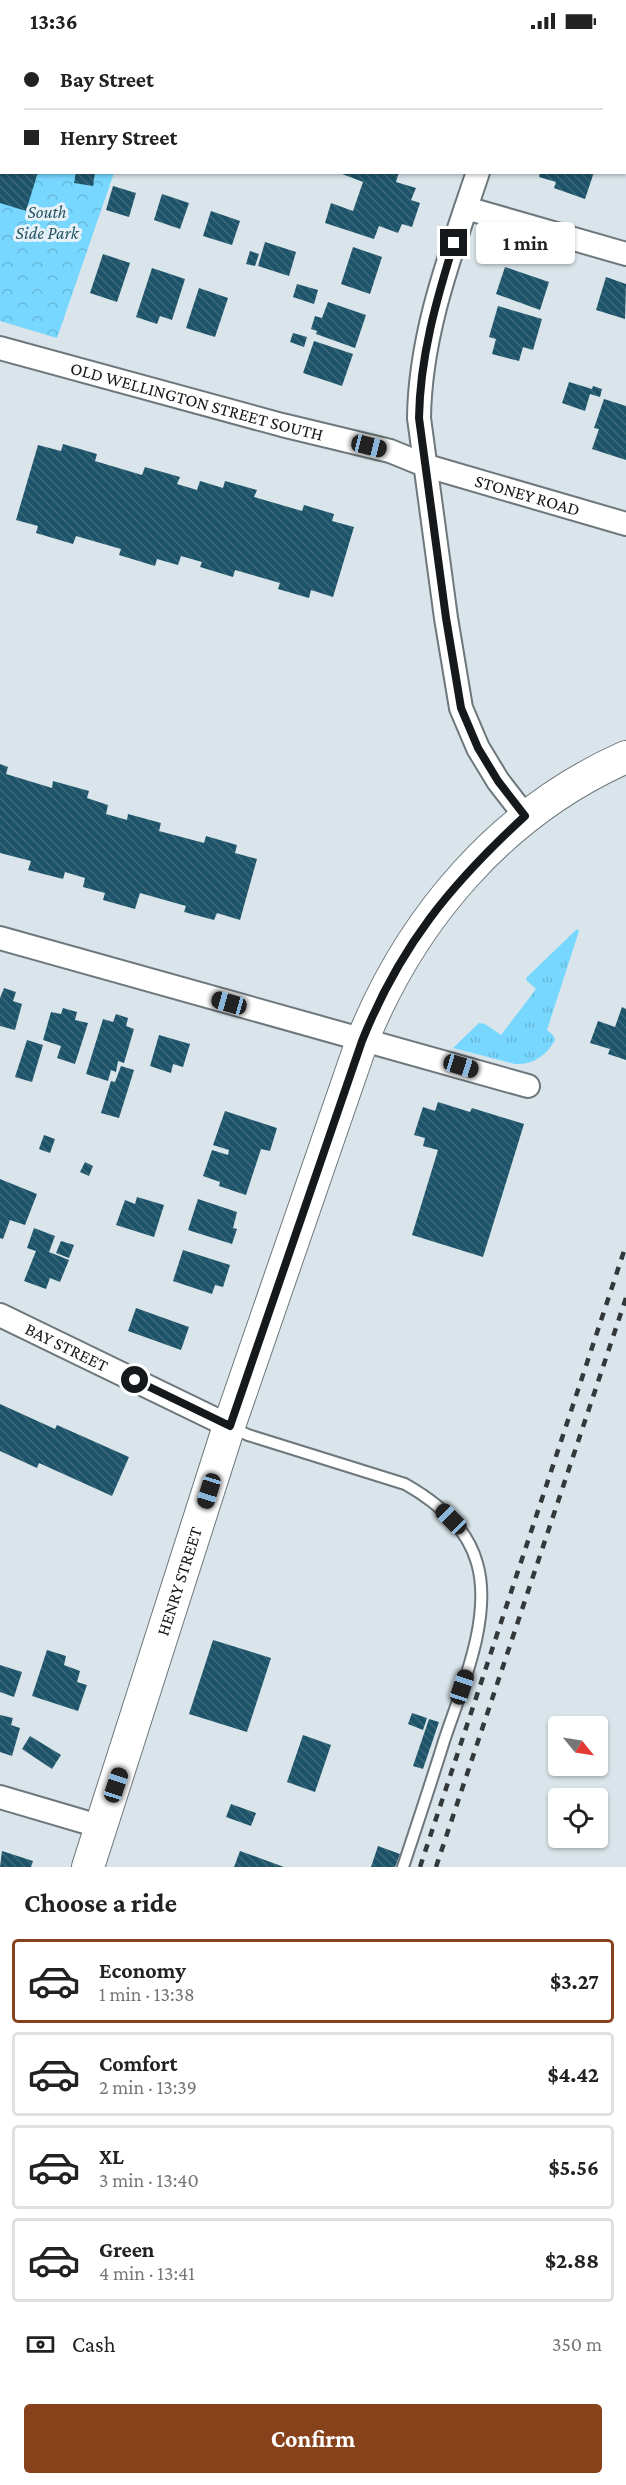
<!DOCTYPE html>
<meta charset="utf-8">
<style>
body{margin:0;font-family:"Crimson Pro",serif;background:#f2f2f2;color:#222;height:100vh;display:flex;flex-direction:column;font-size:22px;white-space:nowrap}
*{box-sizing:border-box;margin:0}
p{font-size:20px;color:#767676}
.icon{flex:none;width:33px;height:33px;fill:none;stroke:currentColor;stroke-width:2;stroke-linecap:round;stroke-linejoin:round}
.map{position:relative;height:1825px;overflow:hidden}
.sheet{display:flex;flex-direction:column;background:#fff;flex:1}
.sheet>*{flex:none}
.guide{position:absolute;left:0px;top:0px;width:627px;height:132px;box-shadow:0 2px 4px #0004;display:grid;align-content:center;height:132px;padding:0 24px;background:#fff}
.needle{width:39px;rotate:120deg}
.controls{position:absolute;left:548px;top:1674px;display:grid;gap:12px}
.controls a{display:grid;place-items:center;width:60px;height:60px;border-radius:6px;background:#fff;box-shadow:0 2px 4px #0004;font-size:30px}
.end{position:absolute;width:27px;height:27px;margin:-14px;border:8px solid #15191b;background:#fff;box-shadow:0 0 0 3px #fff}
.from{border-radius:50%}
.bubble{position:absolute;height:42px;border-radius:6px;background:#fff;box-shadow:0 2px 4px #0004;font-size:20px;font-weight:700;line-height:42px;text-align:center}
.car{position:absolute;width:18px;height:36px;margin:-18px -9px;border-radius:8px;box-shadow:0 0 4px 2px #0007;background:linear-gradient(#222 24%,#8ab4d8 0 40%,#222 0 76%,#8ab4d8 0 86%,#222 0)}
.guide b{display:flex;align-items:center;gap:21px;height:57px;font-size:22px}
.guide b+b{border-top:2px solid #e0e0e0}
.guide i{width:15px;height:15px;background:#222}
ul{padding:0;list-style:none}
li{display:flex;align-items:center;gap:18px;height:84px;margin:0 12px 9px;padding:0 12px;border:3px solid #e0e0e0;border-radius:6px}
li div{flex:1}
li b{display:block;font-size:22px}
li em{font-style:normal;font-weight:700}
li.current{border-color:#87411b}
li>.icon{width:54px;height:54px;stroke-width:1.5}
h2{padding:0 24px;font-size:27px;line-height:72px}
.pay{display:flex;align-items:center;gap:15px;height:66px;padding:0 24px;font-size:22px}
.pay p{margin-inline-start:auto}
.primary-button{display:flex;gap:12px;margin-top:auto;padding:12px 24px}
.primary-button a{flex:1;height:69px;border-radius:6px;background:#87411b;color:#fff;font-size:24px;font-weight:700;line-height:69px;text-align:center}
.status{display:flex;justify-content:space-between;align-items:center;height:42px;padding:0 30px;background:#fff;direction:ltr}
.status svg{height:16px;fill:currentColor}
.map>svg:first-child{display:block}
</style>
<div class="status"><b>13:36</b><svg viewBox="0 0 49 12"><path d="M0 12V9h3v3zM5 12V6h3v6zM10 12V3h3v9zM15 12V0h3v12zM26 1h20v11H26zM47 4h2v5h-2z"/></svg></div>
<div class="map">
<svg width="626" height="1825" viewBox="0 0 626 1825">
<defs>
<pattern id="grass-tufts" width="24" height="20" patternUnits="userSpaceOnUse" patternTransform="scale(1.5)"><rect width="24" height="20" fill="#78d7fe"/><path d="M3 7l-1-3M5 7V3M7 7l1-3M15 17l-1-3M17 17v-4M19 17l1-3" fill="none" stroke="#67b8d9"/></pattern>
<pattern id="park-crowns" width="20" height="18" patternUnits="userSpaceOnUse" patternTransform="scale(1.5)"><rect width="20" height="18" fill="#78d7fe"/><path d="M2 6a3 3 0 1 1 6 0M12 15a3 3 0 1 1 6 0" fill="none" stroke="#67b8d9"/></pattern>
<pattern id="building-back-hatch" width="6" height="6" patternUnits="userSpaceOnUse" patternTransform="scale(1.5)"><rect width="6" height="6" fill="#1e5469"/><path d="M-1 5l2 2M0 0l6 6M5-1l2 2" fill="none" stroke="#3d6879"/></pattern>
</defs>
<rect width="100%" height="100%" fill="#d9e5ea"/>
<path fill="url(#grass-tufts)" d="M 577,887 L 579,889 L 547,988 L 553,993 L 555,998 C 546,1014 533,1023 515,1022 L 453,1006 L 479,981 L 485,982 L 501,993 L 536,947 L 526,938 L 527,935 Z"/>
<polygon fill="url(#park-crowns)" points="0,0 159,0 2,2 2,130 114,131 57,296 0,279"/>
<g fill="url(#building-back-hatch)">
<polygon points="0,130 38,130 26,169 0,161"/>
<polygon points="76,130 95,130 93,144 74,141"/>
<polygon points="337,130 399,130 396,140 416,146 411,158 420,161 412,185 402,182 398,191 379,184 374,197 325,181 331,161 353,169 363,140"/>
<polygon points="540,130 594,130 585,157 554,146 556,140 539,135"/>
<polygon points="113,144 136,151 129,175 106,168"/>
<polygon points="162,152 189,161 180,187 154,178"/>
<polygon points="211,169 240,179 232,203 203,194"/>
<polygon points="265,200 296,210 289,234 258,224"/>
<polygon points="353,205 382,215 370,252 341,242"/>
<polygon points="250,209 259,212 255,224 246,222"/>
<polygon points="103,212 130,221 117,260 90,251"/>
<polygon points="505,225 549,240 540,268 496,252"/>
<polygon points="152,226 185,237 172,278 160,274 157,282 136,275"/>
<polygon points="606,235 626,242 625,277 596,268"/>
<polygon points="297,242 318,248 314,262 293,255"/>
<polygon points="199,246 228,256 215,295 186,286"/>
<polygon points="328,260 366,273 355,306 316,292 317,289 311,287 315,274 322,276"/>
<polygon points="498,264 542,277 533,308 523,305 519,319 492,312 496,297 489,295"/>
<polygon points="293,291 307,295 304,305 290,300"/>
<polygon points="314,299 353,312 342,344 303,331"/>
<polygon points="569,340 592,347 593,344 602,347 600,355 590,352 585,369 562,361"/>
<polygon points="604,357 626,364 626,418 592,407 599,387 594,386"/>
<polygon points="63,402 97,412 95,419 142,433 145,425 180,435 177,442 197,448 200,439 223,446 225,439 257,448 254,455 302,469 304,463 334,472 332,479 354,485 333,555 311,548 309,556 278,547 280,541 235,528 233,535 200,525 202,520 181,514 178,523 157,517 155,524 119,513 121,507 76,494 73,502 36,491 38,484 16,478 38,403 61,409"/>
<polygon points="0,722 8,725 6,732 52,746 53,739 89,749 87,756 108,763 106,772 127,778 128,772 161,781 159,789 204,801 206,794 237,803 235,811 257,817 240,878 217,871 214,878 184,870 186,864 140,851 135,867 103,858 105,851 83,845 85,836 65,830 63,837 28,828 31,819 0,811"/>
<polygon points="4,946 16,950 13,959 22,962 15,988 0,984 0,956"/>
<polygon points="622,965 626,967 626,1018 608,1012 610,1007 590,1001 598,979 615,985"/>
<polygon points="63,966 77,970 75,978 88,981 75,1022 57,1016 61,1004 43,998 51,970 61,972"/>
<polygon points="116,972 128,976 126,984 134,987 124,1021 118,1019 116,1030 111,1028 108,1039 86,1032 103,977 113,980"/>
<polygon points="159,993 190,1002 183,1025 173,1022 171,1031 150,1024"/>
<polygon points="27,998 43,1003 32,1040 15,1035"/>
<polygon points="121,1024 134,1028 119,1076 101,1071 111,1039 115,1040"/>
<polygon points="438,1060 470,1070 472,1066 524,1082 483,1215 412,1193 438,1108 423,1104 425,1096 414,1093 423,1065 435,1069"/>
<polygon points="225,1069 277,1086 270,1109 261,1107 246,1153 219,1144 220,1140 203,1134 212,1108 228,1113 229,1108 213,1103"/>
<polygon points="44,1093 55,1097 50,1111 39,1107"/>
<polygon points="85,1120 93,1124 89,1134 80,1130"/>
<polygon points="0,1137 37,1152 25,1183 10,1178 3,1197 0,1196"/>
<polygon points="137,1155 164,1163 154,1195 116,1183 125,1158 135,1162"/>
<polygon points="198,1157 237,1170 233,1186 237,1187 232,1202 188,1188"/>
<polygon points="34,1186 55,1194 49,1210 69,1218 60,1240 50,1236 46,1247 24,1239 36,1209 27,1206"/>
<polygon points="61,1199 74,1203 69,1216 56,1211"/>
<polygon points="183,1208 230,1223 223,1245 215,1243 212,1252 173,1239"/>
<polygon points="136,1266 189,1285 181,1308 128,1289"/>
<polygon points="0,1362 55,1387 57,1383 129,1415 112,1454 39,1421 37,1426 0,1409"/>
<polygon points="213,1598 271,1616 247,1690 189,1672"/>
<polygon points="47,1608 66,1614 64,1623 80,1629 77,1640 87,1643 78,1669 32,1654"/>
<polygon points="0,1623 22,1630 14,1655 0,1650"/>
<polygon points="412,1671 427,1676 423,1688 408,1682"/>
<polygon points="0,1673 13,1676 11,1683 20,1686 12,1714 0,1710"/>
<polygon points="429,1677 439,1680 423,1727 413,1724"/>
<polygon points="303,1693 331,1703 315,1750 287,1740"/>
<polygon points="30,1694 61,1713 52,1727 22,1707"/>
<polygon points="231,1762 256,1771 251,1784 226,1775"/>
<polygon points="378,1804 400,1812 395,1825 371,1825"/>
<polygon points="2,1809 33,1819 31,1825 0,1825"/>
<polygon points="240,1809 284,1825 234,1825"/>
</g>
<g fill="none" stroke-linecap="round" stroke-linejoin="round">
<g stroke="#6d787d" stroke-width="14">
<path id="lane" d="M 231,1385 L 248,1393 L 405,1442 C 437,1460 467,1485 477,1521 C 493,1575 461,1648 444,1699 C 431,1741 417,1783 403,1825"/>
</g>
<g stroke="#6d787d" stroke-width="26">
<g id="street">
<polyline points="523,2 523,0"/>
<path d="M 478,130 C 451,211 420,291 419,376 L 446,576 L 461,666 L 478,706 L 498,739 L 525,774"/>
<polyline points="466,166 626,212"/>
<path id="s1" d="M 0,306 L 282,383 L 390,409 L 427,424 L 626,482"/>
<polyline points="0,896 528,1044"/>
<path id="s2" d="M 0,1273 L 229,1384"/>
<polyline points="0,1755 102,1785"/>
</g>
</g>
<g stroke="#6d787d" stroke-width="34">
<g id="secondary">
<path id="s3" d="M 88,1825 L 229,1384 L 362,999 C 412,875 502,770 626,715"/>
</g>
</g>
<use href="#lane" stroke="#fff" stroke-width="10"/>
<use href="#street" stroke="#fff" stroke-width="22"/>
<use href="#secondary" stroke="#fff" stroke-width="32"/>
<g stroke="#33383b" stroke-width="4.5" stroke-dasharray="8 8" stroke-linecap="butt">
<polyline points="420,1825 626,1203"/>
<polyline points="436,1825 626,1256"/>
</g>
</g>
<g fill="none" stroke-linecap="round" stroke-linejoin="round">
<path stroke="#15191b" stroke-width="8" d="M 135,1338 L 230,1384 L 362,999 C 400,904 450,843 525,774 L 498,739 L 478,706 L 461,666 L 446,576 L 419,376 C 420,315 436,259 454,201"/>
</g>
<g text-anchor="middle" stroke-width="6" stroke-linejoin="round" paint-order="stroke">
<g font-size="18" font-style="italic" fill="#2a5566" stroke="#e6f2f7">
<text x="47" y="176">South<tspan x="47" dy="21">Side Park</tspan></text>
</g>
<g font-size="18" fill="#15191b" stroke="#e6f2f7">
<text dy="6" stroke="none"><textPath href="#s1" startOffset="204">OLD WELLINGTON STREET SOUTH</textPath></text>
<text dy="6" stroke="none"><textPath href="#s1" startOffset="548">STONEY ROAD</textPath></text>
<text dy="6" stroke="none"><textPath href="#s2" startOffset="74">BAY STREET</textPath></text>
<text dy="6" stroke="none"><textPath href="#s3" startOffset="300">HENRY STREET</textPath></text>
</g>
</g>
</svg>
<div class="controls">
<a><svg class="needle" viewBox="-14 -14 28 28"><path d="M0-13l5 13h-10z" fill="#e53935"/><path d="M0 13l5-13h-10z" fill="#767676"/></svg></a>
<a><svg class="icon" aria-label="locate" viewBox="0 0 24 24"><circle cx="12" cy="12" r="6"/><path d="M12 2v4M12 18v4M2 12h4M18 12h4"/></svg></a>
</div>
<i class="end from" style="left:135px;top:1338px"></i>
<i class="end" style="left:454px;top:201px"></i>
<div class="bubble" style="left:476px;top:180px;width:99px">1 min</div>
<i class="car" style="left:369px;top:404px;rotate:104deg"></i>
<i class="car" style="left:229px;top:961px;rotate:286deg"></i>
<i class="car" style="left:461px;top:1024px;rotate:107deg"></i>
<i class="car" style="left:209px;top:1449px;rotate:197deg"></i>
<i class="car" style="left:451px;top:1477px;rotate:315deg"></i>
<i class="car" style="left:462px;top:1645px;rotate:18deg"></i>
<i class="car" style="left:116px;top:1743px;rotate:18deg"></i>
<div class="guide">
<b><i class="from"></i>Bay Street</b>
<b><i></i>Henry Street</b>
</div>
</div>
<section class="sheet">
<h2>Choose a ride</h2>
<ul>
<li class="current"><svg class="icon" aria-label="car" viewBox="0 0 24 24"><path d="M5 17H2v-5l4-1 3-4h7l3 4 3 1v5h-3M9 17h6M6 11h13"/><circle cx="7" cy="17" r="2"/><circle cx="17" cy="17" r="2"/></svg><div><b>Economy</b><p>1 min · 13:38</p></div><em>$3.27</em></li>
<li><svg class="icon" aria-label="car" viewBox="0 0 24 24"><path d="M5 17H2v-5l4-1 3-4h7l3 4 3 1v5h-3M9 17h6M6 11h13"/><circle cx="7" cy="17" r="2"/><circle cx="17" cy="17" r="2"/></svg><div><b>Comfort</b><p>2 min · 13:39</p></div><em>$4.42</em></li>
<li><svg class="icon" aria-label="car" viewBox="0 0 24 24"><path d="M5 17H2v-5l4-1 3-4h7l3 4 3 1v5h-3M9 17h6M6 11h13"/><circle cx="7" cy="17" r="2"/><circle cx="17" cy="17" r="2"/></svg><div><b>XL</b><p>3 min · 13:40</p></div><em>$5.56</em></li>
<li><svg class="icon" aria-label="car" viewBox="0 0 24 24"><path d="M5 17H2v-5l4-1 3-4h7l3 4 3 1v5h-3M9 17h6M6 11h13"/><circle cx="7" cy="17" r="2"/><circle cx="17" cy="17" r="2"/></svg><div><b>Green</b><p>4 min · 13:41</p></div><em>$2.88</em></li>
</ul>
<div class="pay"><svg class="icon" aria-label="cash" viewBox="0 0 24 24"><path d="M3 7h18v10H3z"/><circle cx="12" cy="12" r="2"/></svg>Cash<p>350 m</p></div>
<div class="primary-button"><a>Confirm</a></div>
</section>
